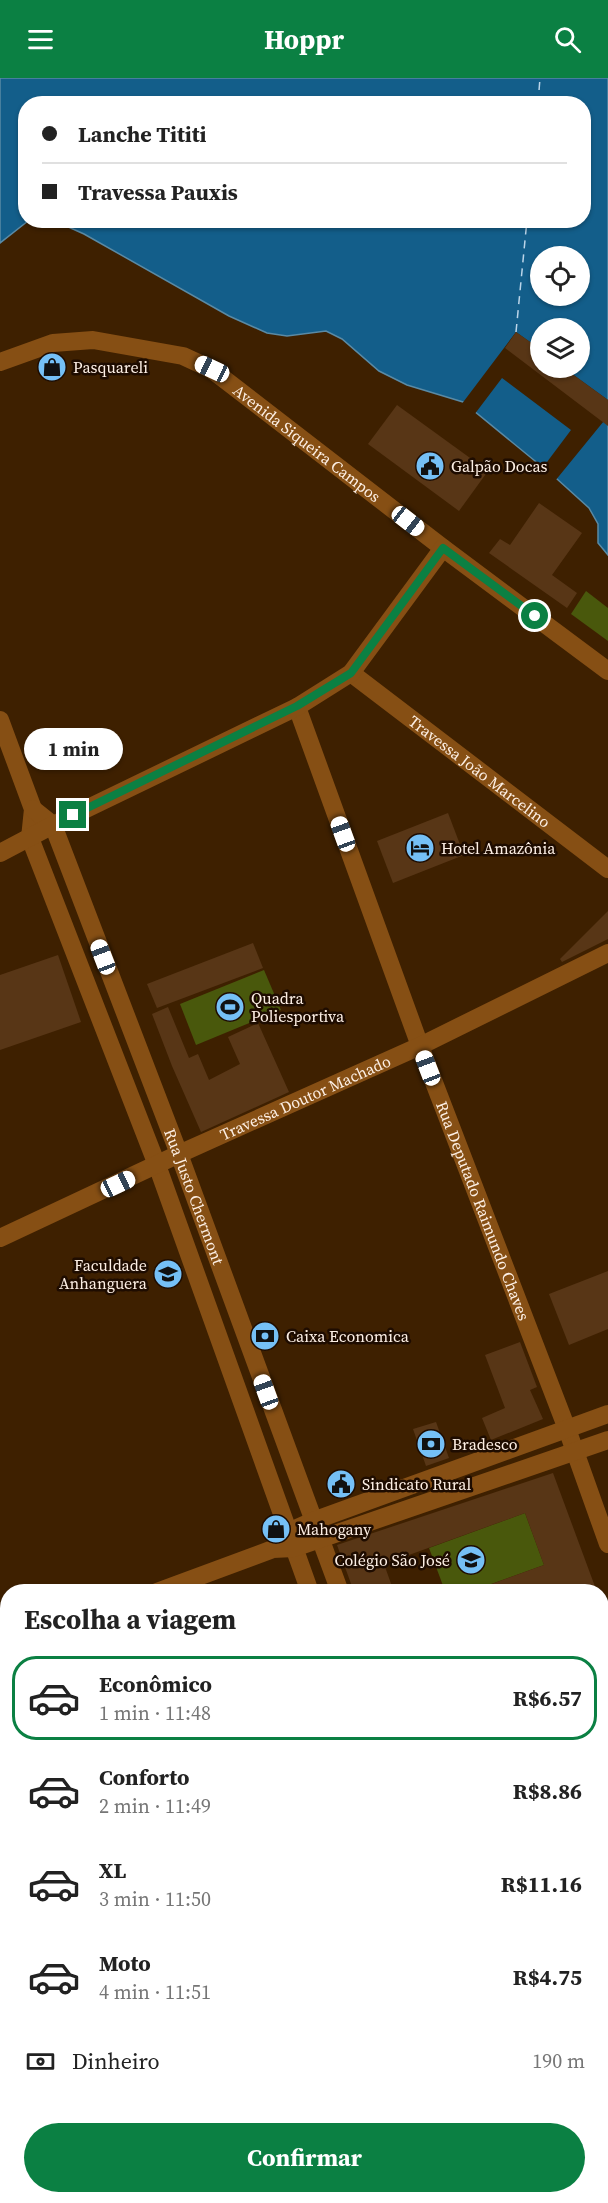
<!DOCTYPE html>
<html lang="pt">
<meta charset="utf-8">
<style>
body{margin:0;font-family:"Source Serif 4",serif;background:#f6f6f6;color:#222;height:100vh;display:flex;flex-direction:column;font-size:22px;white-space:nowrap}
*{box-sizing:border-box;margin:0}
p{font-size:20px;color:#767676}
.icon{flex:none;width:33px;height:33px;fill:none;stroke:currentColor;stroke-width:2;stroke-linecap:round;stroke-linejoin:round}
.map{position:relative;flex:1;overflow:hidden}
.details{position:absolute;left:0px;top:1506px;width:609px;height:620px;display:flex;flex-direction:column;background:#fff;border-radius:24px 24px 0 0;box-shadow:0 2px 4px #0004}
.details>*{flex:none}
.banner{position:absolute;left:18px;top:18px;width:573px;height:132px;border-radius:24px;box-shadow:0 2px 4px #0004;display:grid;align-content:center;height:132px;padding:0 24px;background:#fff}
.tools{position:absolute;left:530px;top:168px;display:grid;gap:12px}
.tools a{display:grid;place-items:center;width:60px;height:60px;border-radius:50%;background:#fff;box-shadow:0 2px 4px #0004;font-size:30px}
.end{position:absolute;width:27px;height:27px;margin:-14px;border:8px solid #0b8043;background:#fff;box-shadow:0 0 0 3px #fff}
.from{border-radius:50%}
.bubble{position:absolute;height:42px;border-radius:21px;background:#fff;box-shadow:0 2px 4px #0004;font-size:20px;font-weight:700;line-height:42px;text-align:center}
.car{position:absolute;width:18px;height:36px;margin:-18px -9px;border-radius:8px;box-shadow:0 0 4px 2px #0007;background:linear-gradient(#fff 24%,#345 0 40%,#fff 0 76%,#345 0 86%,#fff 0)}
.banner b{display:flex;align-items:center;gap:21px;height:57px;font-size:22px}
.banner b+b{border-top:2px solid #e0e0e0}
.banner i{width:15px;height:15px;background:#222}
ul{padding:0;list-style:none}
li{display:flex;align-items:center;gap:18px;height:84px;margin:0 12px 9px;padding:0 12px;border:3px solid transparent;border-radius:24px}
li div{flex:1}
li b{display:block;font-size:22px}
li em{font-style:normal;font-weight:700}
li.selected{border-color:#0b8043}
li>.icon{width:54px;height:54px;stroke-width:1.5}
h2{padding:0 24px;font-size:27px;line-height:72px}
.pay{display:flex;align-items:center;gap:15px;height:66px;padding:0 24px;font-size:22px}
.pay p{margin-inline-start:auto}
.action{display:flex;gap:12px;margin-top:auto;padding:12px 24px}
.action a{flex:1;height:69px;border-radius:36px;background:#0b8043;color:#fff;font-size:24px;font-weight:700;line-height:69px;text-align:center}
header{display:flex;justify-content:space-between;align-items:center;height:78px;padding:0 24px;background:#0b8043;color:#fff;font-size:27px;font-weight:700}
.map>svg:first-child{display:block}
</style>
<header><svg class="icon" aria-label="menu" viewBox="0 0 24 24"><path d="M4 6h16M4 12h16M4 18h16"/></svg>Hoppr<svg class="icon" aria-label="search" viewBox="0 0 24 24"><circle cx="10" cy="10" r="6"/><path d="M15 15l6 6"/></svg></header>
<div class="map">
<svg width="608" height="2125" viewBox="0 0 608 2125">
<rect width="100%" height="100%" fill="#3e2000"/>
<g fill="#49580c">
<polygon points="586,513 608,530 608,563 571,536"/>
<polygon points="264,892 281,932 196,967 180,926"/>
<polygon points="525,1435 544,1487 472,1513 445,1513 429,1470"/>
<polygon points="467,2118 532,2118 534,2125 451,2125"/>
</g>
<path fill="#135e8a" stroke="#598aa5" stroke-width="1.5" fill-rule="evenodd" d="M 0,0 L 608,0 L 608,477 L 598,465 L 598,446 L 589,430 L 557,401 L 463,324 L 407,307 L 379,293 L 342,261 L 326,253 L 287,258 L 267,255 L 229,238 L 84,156 L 55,143 L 584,142 L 584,26 L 26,26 L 26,142 L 28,143 L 0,165 ZM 540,178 L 579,178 L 579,218 L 540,218 ZM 540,250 L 579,250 L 579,290 L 540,290 Z"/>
<polygon fill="#3e2000" points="516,254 540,271 540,290 564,290 608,322 608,338 555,403 541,392 571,352 502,300 474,337 461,327"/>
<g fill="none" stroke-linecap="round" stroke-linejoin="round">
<g stroke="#bbd5e9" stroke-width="1.5" stroke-dasharray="8 6" stroke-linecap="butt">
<polyline points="538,26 540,0"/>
<polyline points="516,254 527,142"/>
</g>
</g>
<g fill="#583616">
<polygon points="516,254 540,271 540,290 564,290 608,322 608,348 505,270"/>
<polygon points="397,327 488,393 459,433 368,366"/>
<polygon points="539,425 582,455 552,497 577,515 567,530 489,475 500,461 510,467"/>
<polygon points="448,735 464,777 393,805 377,763"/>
<polygon points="608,833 608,861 562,884 560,881"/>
<polygon points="253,865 263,890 157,930 147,906"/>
<polygon points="58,877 81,944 0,972 0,897"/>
<polygon points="168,929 189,980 198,976 209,1002 240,986 228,959 258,945 289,1014 201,1054 172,988 152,936"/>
<polygon points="608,1193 608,1251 569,1267 549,1216"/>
<polygon points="520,1264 537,1309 530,1312 543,1341 491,1362 482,1340 505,1330 485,1277"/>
<polygon points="436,1344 449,1380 426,1388 413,1351"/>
<polygon points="553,1395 597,1514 478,1514 478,1511 544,1487 525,1435 384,1486 394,1514 354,1514 337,1467"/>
</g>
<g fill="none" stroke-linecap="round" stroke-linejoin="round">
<g stroke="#864f14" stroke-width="18">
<path id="s1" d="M 0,284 L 53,265 L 93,262 L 183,278 L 211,291 L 443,470 L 608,593"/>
<path id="s2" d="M 351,595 L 608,791"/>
<path id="s3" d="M 297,629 L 420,968 L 567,1351 L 608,1466"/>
<polyline points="0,642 33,731 30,760 157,1087 310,1514"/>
<path id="s4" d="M 33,731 L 53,747 L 179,1076 L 340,1514"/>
<polyline points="0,775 53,747 297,629 351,595 443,470"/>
<path id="s5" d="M 0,1160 L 179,1076 L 420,968 L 608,875"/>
<polyline points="280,1463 288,1454 313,1443 608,1336"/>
<polyline points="157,1514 273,1471 294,1470 608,1362"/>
<polyline points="0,1571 8,1568"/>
<polyline points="0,1744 8,1762"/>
<polyline points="602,1981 608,1978"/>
<polyline points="602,2086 608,2084"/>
<polyline points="149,2118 151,2125"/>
<polyline points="545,2118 547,2125"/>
<polyline points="272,2125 288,2118"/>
<polyline points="364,2125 380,2118"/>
</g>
</g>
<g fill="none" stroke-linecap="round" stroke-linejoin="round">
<polyline stroke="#0b8043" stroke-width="8" points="73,737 297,628 351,595 443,470 535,538"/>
</g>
<defs>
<g id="shop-disc" transform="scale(1.5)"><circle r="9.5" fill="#75c0f6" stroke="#1e0c00"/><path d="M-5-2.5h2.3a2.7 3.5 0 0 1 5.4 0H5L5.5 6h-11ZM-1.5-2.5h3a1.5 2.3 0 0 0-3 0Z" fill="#111"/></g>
<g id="civic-disc" transform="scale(1.5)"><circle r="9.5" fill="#75c0f6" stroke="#1e0c00"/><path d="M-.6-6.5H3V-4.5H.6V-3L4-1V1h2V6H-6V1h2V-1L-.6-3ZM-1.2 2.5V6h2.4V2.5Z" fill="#111"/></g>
<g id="hotel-disc" transform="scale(1.5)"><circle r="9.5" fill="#75c0f6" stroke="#1e0c00"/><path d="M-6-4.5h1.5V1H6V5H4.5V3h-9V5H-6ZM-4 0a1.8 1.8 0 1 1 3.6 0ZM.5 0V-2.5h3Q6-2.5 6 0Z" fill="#111"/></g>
<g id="stadium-disc" transform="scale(1.5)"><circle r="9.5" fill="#75c0f6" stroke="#1e0c00"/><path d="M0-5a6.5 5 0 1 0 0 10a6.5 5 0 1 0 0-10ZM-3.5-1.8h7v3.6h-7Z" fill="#111"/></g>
<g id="school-disc" transform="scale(1.5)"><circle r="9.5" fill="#75c0f6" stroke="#1e0c00"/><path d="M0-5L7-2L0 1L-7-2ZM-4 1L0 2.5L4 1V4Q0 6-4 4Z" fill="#111"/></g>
<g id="bank-disc" transform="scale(1.5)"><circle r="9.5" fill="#75c0f6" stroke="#1e0c00"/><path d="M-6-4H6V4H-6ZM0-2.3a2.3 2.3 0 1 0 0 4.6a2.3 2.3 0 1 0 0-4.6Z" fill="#111"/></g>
</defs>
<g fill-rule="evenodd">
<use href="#shop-disc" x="52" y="289"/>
<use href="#civic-disc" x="430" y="388"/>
<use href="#hotel-disc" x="420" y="770"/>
<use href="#stadium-disc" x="230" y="929"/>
<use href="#school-disc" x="168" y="1196"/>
<use href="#bank-disc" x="265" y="1258"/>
<use href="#bank-disc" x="431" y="1366"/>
<use href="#civic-disc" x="341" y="1406"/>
<use href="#shop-disc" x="276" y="1451"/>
<use href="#school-disc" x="471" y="1482"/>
</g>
<g text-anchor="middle" stroke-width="5" stroke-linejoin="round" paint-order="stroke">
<g font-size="16" fill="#fdefe4" stroke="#1e0c00" text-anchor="start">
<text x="73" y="295">Pasquareli</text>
<text x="451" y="394">Galpão Docas</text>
<text x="441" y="776">Hotel Amazônia</text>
<text x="251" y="926">Quadra<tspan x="251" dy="18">Poliesportiva</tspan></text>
<text x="147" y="1193" text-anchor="end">Faculdade<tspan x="147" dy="18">Anhanguera</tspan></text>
<text x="286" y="1264">Caixa Economica</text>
<text x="452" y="1372">Bradesco</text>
<text x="362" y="1412">Sindicato Rural</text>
<text x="297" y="1457">Mahogany</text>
<text x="450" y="1488" text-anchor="end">Colégio São José</text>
</g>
<g font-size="16" fill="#fdefe4" stroke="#1e0c00">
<text dy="6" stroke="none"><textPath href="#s1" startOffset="340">Avenida Siqueira Campos</textPath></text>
<text dy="6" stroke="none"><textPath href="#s2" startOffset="162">Travessa João Marcelino</textPath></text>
<text dy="6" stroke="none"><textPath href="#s5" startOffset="336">Travessa Doutor Machado</textPath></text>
<text dy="6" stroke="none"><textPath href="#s4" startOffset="423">Rua Justo Chermont</textPath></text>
<text dy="6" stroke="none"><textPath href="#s3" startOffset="537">Rua Deputado Raimundo Chaves</textPath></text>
</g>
</g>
</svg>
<div class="tools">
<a><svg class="icon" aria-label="locate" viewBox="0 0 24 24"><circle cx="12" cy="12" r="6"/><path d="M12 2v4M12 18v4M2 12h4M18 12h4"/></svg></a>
<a><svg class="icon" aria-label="layers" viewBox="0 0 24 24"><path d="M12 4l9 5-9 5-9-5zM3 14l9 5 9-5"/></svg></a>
</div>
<i class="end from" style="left:535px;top:538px"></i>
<i class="end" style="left:73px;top:737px"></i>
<div class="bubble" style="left:24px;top:650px;width:99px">1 min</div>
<i class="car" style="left:212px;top:291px;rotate:295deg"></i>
<i class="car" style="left:408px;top:443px;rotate:128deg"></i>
<i class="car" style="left:343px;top:756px;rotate:340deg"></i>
<i class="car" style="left:103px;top:879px;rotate:339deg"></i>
<i class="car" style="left:428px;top:990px;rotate:339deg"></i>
<i class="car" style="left:118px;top:1106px;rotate:65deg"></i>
<i class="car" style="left:266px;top:1314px;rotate:340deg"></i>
<div class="banner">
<b><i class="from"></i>Lanche Tititi</b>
<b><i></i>Travessa Pauxis</b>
</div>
<section class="details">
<h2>Escolha a viagem</h2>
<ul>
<li class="selected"><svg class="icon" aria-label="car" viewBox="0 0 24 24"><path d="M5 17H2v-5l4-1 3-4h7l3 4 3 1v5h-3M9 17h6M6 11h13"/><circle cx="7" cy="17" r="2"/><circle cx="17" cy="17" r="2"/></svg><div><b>Econômico</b><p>1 min · 11:48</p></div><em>R$6.57</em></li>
<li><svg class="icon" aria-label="car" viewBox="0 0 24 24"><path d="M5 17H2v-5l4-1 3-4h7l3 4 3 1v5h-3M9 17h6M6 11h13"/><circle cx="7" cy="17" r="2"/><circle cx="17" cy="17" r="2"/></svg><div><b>Conforto</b><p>2 min · 11:49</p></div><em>R$8.86</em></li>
<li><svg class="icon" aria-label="car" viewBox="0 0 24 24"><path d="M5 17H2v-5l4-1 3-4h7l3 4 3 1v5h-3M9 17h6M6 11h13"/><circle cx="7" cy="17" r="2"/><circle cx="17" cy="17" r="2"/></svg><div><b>XL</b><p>3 min · 11:50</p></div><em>R$11.16</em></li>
<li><svg class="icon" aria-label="car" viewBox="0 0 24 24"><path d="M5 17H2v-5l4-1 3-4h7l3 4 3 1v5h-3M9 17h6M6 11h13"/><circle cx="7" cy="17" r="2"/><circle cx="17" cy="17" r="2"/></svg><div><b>Moto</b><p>4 min · 11:51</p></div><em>R$4.75</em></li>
</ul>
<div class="pay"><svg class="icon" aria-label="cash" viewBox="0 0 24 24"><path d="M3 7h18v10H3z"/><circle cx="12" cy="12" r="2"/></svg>Dinheiro<p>190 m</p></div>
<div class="action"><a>Confirmar</a></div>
</section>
</div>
